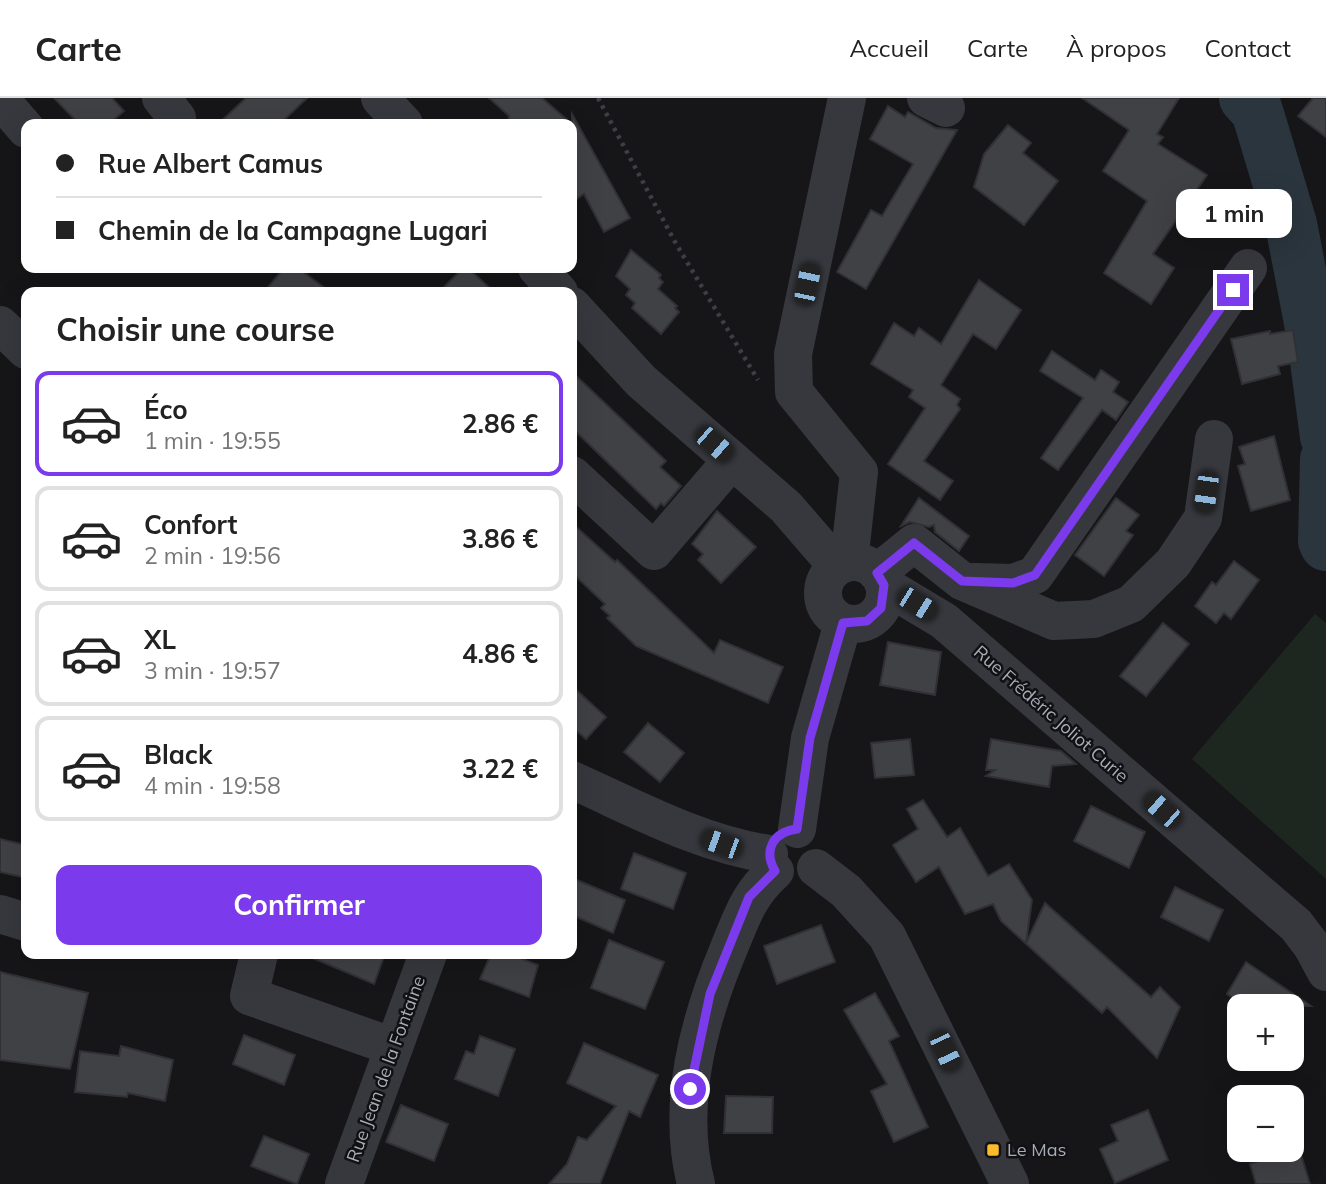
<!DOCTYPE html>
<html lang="fr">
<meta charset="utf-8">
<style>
body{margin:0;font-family:Mulish,sans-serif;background:#f2f2f2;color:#222;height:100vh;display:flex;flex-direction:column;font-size:26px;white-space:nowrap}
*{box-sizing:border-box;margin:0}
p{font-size:23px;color:#767676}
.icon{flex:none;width:38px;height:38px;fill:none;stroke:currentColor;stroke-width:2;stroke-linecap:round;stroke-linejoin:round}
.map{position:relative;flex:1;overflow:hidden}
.drawer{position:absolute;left:21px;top:189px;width:556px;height:672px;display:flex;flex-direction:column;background:#fff;border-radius:14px;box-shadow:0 7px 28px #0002}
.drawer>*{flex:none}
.guide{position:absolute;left:21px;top:21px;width:556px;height:154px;border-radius:14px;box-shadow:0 7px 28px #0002;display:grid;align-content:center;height:154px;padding:0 35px;background:#fff}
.controls{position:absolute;left:1227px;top:896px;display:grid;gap:14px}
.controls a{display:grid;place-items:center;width:77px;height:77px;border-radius:14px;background:#fff;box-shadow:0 7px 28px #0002;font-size:35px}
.end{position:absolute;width:32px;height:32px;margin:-16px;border:9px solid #7c3aed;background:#fff;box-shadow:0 0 0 4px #fff}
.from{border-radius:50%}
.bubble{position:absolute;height:49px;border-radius:14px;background:#fff;box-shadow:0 7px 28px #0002;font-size:23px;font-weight:700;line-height:49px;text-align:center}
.car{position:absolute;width:21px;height:42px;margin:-21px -10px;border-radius:9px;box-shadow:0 0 5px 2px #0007;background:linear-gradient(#222 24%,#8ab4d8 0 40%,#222 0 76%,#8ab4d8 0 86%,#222 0)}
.guide b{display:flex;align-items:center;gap:24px;height:66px;font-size:26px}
.guide b+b{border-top:2px solid #e0e0e0}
.guide i{width:18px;height:18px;background:#222}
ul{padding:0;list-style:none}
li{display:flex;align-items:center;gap:21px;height:105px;margin:0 14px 10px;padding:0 21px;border:4px solid #e0e0e0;border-radius:14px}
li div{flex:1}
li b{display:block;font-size:26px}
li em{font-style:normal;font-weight:700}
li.selected{border-color:#7c3aed}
li>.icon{width:63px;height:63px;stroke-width:1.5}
h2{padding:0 35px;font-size:32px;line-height:84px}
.action{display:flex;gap:14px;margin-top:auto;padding:14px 35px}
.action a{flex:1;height:80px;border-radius:14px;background:#7c3aed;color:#fff;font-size:28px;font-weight:700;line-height:80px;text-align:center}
header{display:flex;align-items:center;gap:42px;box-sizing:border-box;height:98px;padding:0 35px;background:#fff;border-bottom:2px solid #e0e0e0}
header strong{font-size:33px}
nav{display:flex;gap:38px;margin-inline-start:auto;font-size:24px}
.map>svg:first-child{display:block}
</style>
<header>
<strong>Carte</strong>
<nav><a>Accueil</a><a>Carte</a><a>À propos</a><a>Contact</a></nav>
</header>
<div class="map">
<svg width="1326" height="1086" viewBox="0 0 1326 1086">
<rect width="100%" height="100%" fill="#161618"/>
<polygon fill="#1e271f" points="1315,516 1326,525 1326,781 1192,661"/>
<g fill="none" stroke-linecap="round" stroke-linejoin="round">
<g stroke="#2b353d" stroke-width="52">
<polyline points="1245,0 1257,13 1291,126 1313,240 1326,339"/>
<polyline points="1326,361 1324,443 1326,447"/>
</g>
</g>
<g fill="#404145" stroke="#303035" stroke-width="2">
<polygon points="54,0 112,0 124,13 109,26 79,26"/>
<polygon points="246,0 307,0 280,26 218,26"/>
<polygon points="489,0 542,0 572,26 508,26 509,18"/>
<polygon points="1082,0 1179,0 1157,36 1163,39 1158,46 1207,77 1153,156 1174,170 1151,206 1104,175 1147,103 1103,73 1129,32"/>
<polygon points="1313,0 1326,0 1326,39 1298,18"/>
<polygon points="888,8 905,19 908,14 936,30 957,32 866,191 837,174 871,112 882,118 913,66 870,41"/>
<polygon points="572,16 630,120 604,134 584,96 572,104"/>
<polygon points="1008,27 1031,45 1023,55 1058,83 1024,127 974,89 984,56"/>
<polygon points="631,152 661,177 659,180 663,184 658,191 677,208 675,210 679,214 661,236 632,210 635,205 626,197 630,191 616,178"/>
<polygon points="284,170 298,170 330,194 264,194"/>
<polygon points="463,170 468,170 494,194 439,194"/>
<polygon points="979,182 1021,212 996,251 973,236 941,287 960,301 957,307 960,311 924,363 953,383 940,402 888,366 925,310 909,299 913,292 871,266 894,225 914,238 919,230 941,246"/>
<polygon points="1293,232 1298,264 1278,268 1280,276 1242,286 1231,241 1270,233 1270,236"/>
<polygon points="1052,253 1095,282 1101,272 1119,284 1113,294 1128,304 1116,322 1102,312 1058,372 1041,360 1083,300 1040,273"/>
<polygon points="572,274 666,363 660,369 681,388 664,408 661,405 656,411 572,330"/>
<polygon points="1274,338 1290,402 1251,413 1238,368 1245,366 1239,349"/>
<polygon points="919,400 969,438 959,453 935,434 934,427 929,429 910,424 901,428"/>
<polygon points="1116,400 1139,417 1126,433 1133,437 1104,478 1075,457"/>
<polygon points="717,413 756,449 721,485 698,462 703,456 692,446"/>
<polygon points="572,425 615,464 617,462 714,555 720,542 783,569 768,605 636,548 607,520 610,518 601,510 605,506 572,475"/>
<polygon points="1234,463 1259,482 1231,521 1224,515 1216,525 1195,508 1212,484 1216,487"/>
<polygon points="1163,525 1189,546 1146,598 1120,578"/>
<polygon points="888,544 941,554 935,597 880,587"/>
<polygon points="572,588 606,619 586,641 572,629"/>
<polygon points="648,625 684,655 660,684 624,654"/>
<polygon points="910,641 914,677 875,680 871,645"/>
<polygon points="991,641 1061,653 1076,666 1052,668 1049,689 986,678 995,672 986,672"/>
<polygon points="923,702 947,739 960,730 988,778 1009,766 1032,802 1026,845 1045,805 1151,899 1160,889 1180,909 1157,960 1107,909 1102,915 1001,823 993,806 965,816 939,769 916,784 893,747 918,731 907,711"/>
<polygon points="1091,708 1145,734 1129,770 1074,743"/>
<polygon points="0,741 26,747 26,780 0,774"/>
<polygon points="634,755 686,775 673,811 621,791"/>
<polygon points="572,780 625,802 613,835 572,817"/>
<polygon points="1175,789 1223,812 1209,843 1161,819"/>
<polygon points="821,827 835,864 777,886 764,848"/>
<polygon points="609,842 664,864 645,911 591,890"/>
<polygon points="303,856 385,856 374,886"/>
<polygon points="491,856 510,856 538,867 529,899 480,881"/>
<polygon points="1246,864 1311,908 1245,908 1227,896"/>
<polygon points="0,874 88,895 70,971 0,962"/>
<polygon points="875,895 899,938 889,943 928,1029 894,1044 871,993 887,986 844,912"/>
<polygon points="244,937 295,957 284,987 233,966"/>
<polygon points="480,938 515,951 498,998 455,981 466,953 474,956"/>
<polygon points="584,945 658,977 640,1019 629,1013 600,1086 549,1086 567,1066 578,1039 587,1042 616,1008 567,985"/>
<polygon points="121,948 173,962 165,1003 128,995 127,999 75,994 80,953 119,958"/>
<polygon points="726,998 773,999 772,1035 724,1035"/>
<polygon points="401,1007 448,1026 434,1063 386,1044"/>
<polygon points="1148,1012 1168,1062 1115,1085 1100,1051 1118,1043 1111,1027"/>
<polygon points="264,1038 309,1056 297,1086 251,1068"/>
<polygon points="1299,1050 1310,1086 1256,1086 1250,1066"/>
</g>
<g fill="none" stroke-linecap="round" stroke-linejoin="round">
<polyline stroke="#3d3f45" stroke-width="4.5" stroke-dasharray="3.5 5" stroke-linecap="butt" points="598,0 675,144 758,282"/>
<g stroke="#37383e" stroke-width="38">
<polyline points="161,0 177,20 172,26"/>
<polyline points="380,0 404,26"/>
<polyline points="847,0 793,256 794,294 859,374 849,464"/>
<polyline points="926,0 946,10"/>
<polyline points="0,1 26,31"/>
<polyline points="537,170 559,194"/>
<polyline points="572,208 641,283 786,409 837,468"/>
<polyline points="0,227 26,252"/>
<polyline points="572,377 654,453 732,362"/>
<circle cx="854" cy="495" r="31"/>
<polyline points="877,475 914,445 962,483 1054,523 1094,521 1131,506 1173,465 1203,420 1214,341"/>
<polyline points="974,484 1013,485 1035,477 1248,170"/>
<polyline points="884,487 944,523 1296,827 1312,848 1326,874"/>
<path d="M 572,682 C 635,710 700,746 769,756"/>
<polyline points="797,731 810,640 843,525"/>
<polyline points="816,770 846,793 887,838 1010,1086"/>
<polyline points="0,816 26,824"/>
<polyline points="259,856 249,898 394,949"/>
<polyline points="344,1086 428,856"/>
<path d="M 696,1086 C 676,1007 698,924 729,850 C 742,819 748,797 775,773"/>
</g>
</g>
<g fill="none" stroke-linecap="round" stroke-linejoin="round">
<path stroke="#7c3aed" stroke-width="9" d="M 690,991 L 710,896 L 749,799 L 775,773 C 763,752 773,734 797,731 L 810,640 L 843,525 L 867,523 L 881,510 L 884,487 L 877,475 L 914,445 L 962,483 L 1013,485 L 1035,477 L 1233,192"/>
</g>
<rect fill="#fbbb2b" stroke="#111113" stroke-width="2.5" x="986" y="1045" width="14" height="14" rx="3.5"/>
<g text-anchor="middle" stroke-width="5" stroke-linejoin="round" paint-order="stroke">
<g font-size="18" fill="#a8acb9" stroke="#111113">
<text transform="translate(1051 616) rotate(41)" y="6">Rue Frédéric Joliot Curie</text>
<text transform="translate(386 971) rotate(-70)" y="6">Rue Jean de la Fontaine</text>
</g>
<g font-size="18" fill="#a8acb9" stroke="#111113" text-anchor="start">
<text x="1007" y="1058">Le Mas</text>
</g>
</g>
</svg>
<div class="controls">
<a>+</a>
<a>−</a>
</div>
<i class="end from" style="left:690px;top:991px"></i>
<i class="end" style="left:1233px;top:192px"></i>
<div class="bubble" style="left:1176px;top:91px;width:116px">1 min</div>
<i class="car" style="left:807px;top:186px;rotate:12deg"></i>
<i class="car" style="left:714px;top:346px;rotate:131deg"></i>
<i class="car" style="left:1206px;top:394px;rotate:188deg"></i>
<i class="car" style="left:917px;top:506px;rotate:122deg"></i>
<i class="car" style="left:1162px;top:712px;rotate:311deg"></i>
<i class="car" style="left:721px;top:746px;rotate:290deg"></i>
<i class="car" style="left:945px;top:953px;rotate:155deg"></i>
<div class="guide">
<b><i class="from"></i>Rue Albert Camus</b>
<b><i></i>Chemin de la Campagne Lugari</b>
</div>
<section class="drawer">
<h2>Choisir une course</h2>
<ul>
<li class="selected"><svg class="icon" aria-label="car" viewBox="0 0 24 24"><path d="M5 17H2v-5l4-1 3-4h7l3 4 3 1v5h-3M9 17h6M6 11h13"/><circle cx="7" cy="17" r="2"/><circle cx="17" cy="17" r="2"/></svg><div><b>Éco</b><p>1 min · 19:55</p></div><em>2.86 €</em></li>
<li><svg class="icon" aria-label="car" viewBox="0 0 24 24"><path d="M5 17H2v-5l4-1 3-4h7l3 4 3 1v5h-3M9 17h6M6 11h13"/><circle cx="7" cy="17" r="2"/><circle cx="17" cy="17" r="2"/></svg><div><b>Confort</b><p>2 min · 19:56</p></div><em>3.86 €</em></li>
<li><svg class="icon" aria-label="car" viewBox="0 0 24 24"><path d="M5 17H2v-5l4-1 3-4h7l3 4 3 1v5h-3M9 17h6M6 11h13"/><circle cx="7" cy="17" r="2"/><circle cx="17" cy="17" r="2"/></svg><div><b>XL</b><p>3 min · 19:57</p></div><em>4.86 €</em></li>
<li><svg class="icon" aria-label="car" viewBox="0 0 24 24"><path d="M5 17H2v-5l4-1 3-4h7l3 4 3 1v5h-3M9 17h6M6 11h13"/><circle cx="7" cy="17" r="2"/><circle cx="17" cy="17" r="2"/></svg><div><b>Black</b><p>4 min · 19:58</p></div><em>3.22 €</em></li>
</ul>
<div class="action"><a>Confirmer</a></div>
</section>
</div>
